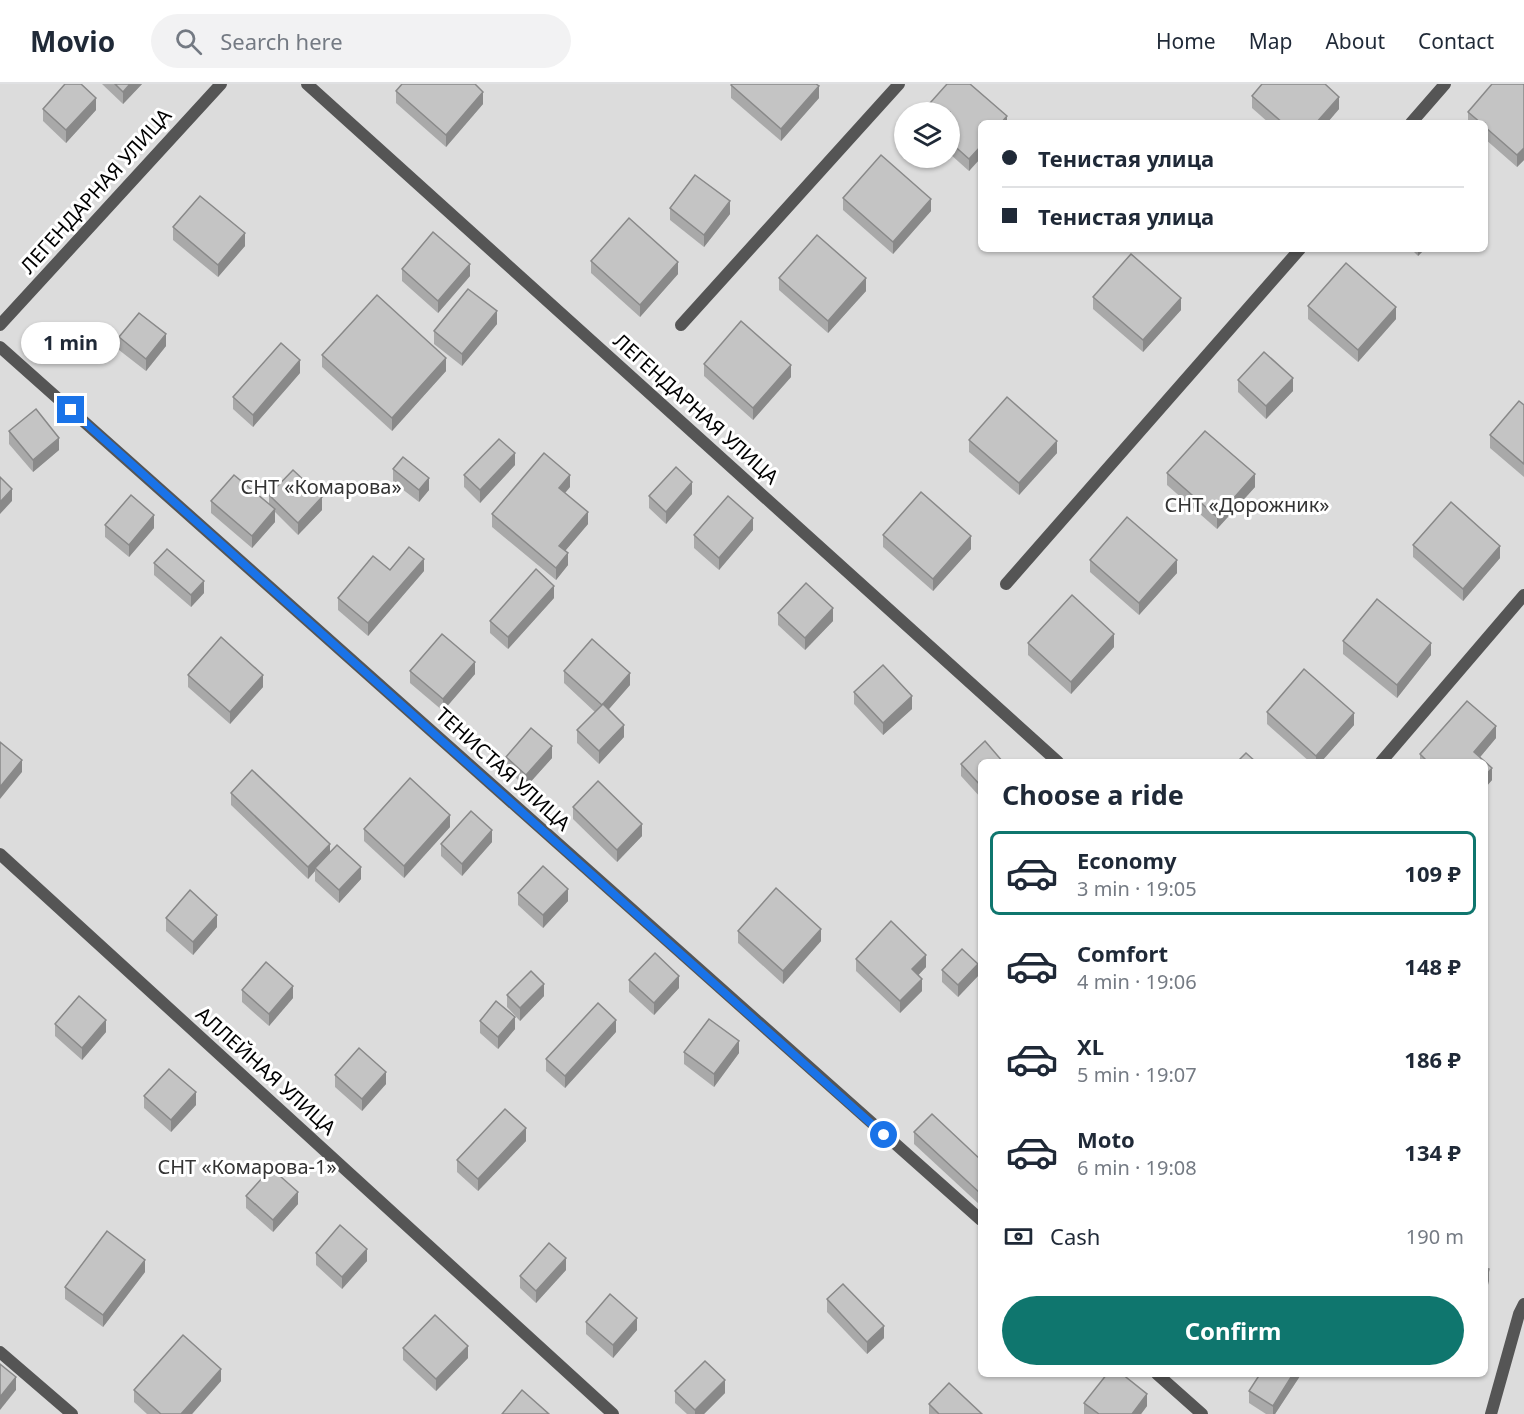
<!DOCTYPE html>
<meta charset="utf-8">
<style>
body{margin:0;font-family:"Noto Sans",sans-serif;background:#f2f2f3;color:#1f2937;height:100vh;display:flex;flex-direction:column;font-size:22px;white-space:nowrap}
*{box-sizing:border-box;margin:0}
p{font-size:20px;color:#747a83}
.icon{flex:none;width:33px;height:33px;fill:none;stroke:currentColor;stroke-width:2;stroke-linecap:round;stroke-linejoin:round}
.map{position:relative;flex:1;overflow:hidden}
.sheet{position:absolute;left:978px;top:675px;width:510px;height:618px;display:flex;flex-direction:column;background:#fff;border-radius:9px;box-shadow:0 2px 4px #0004}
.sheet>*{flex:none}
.banner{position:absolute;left:978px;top:36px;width:510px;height:132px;border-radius:9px;box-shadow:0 2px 4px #0004;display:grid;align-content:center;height:132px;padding:0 24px;background:#fff}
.fabs{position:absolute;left:894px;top:18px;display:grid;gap:12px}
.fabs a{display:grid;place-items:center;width:66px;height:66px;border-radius:50%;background:#fff;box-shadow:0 2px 4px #0004;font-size:30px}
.end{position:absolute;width:27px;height:27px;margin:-14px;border:8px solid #1a73e8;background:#fff;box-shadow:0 0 0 3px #fff}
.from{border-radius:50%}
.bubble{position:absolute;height:42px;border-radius:21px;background:#fff;box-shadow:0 2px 4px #0004;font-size:20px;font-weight:700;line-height:42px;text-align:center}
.banner b{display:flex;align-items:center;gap:21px;height:57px;font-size:22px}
.banner b+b{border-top:2px solid #e0e1e3}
.banner i{width:15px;height:15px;background:#1f2937}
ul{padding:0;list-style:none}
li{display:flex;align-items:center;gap:18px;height:84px;margin:0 12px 9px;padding:0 12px;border:3px solid transparent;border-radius:9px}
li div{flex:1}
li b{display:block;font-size:22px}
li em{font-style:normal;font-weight:700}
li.selected{border-color:#0f766e}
li>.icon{width:54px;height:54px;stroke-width:1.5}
h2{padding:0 24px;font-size:27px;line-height:72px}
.pay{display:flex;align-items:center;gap:15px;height:66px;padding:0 24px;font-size:22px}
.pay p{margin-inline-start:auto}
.button{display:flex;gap:12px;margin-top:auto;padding:12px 24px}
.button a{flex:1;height:69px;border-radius:36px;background:#0f766e;color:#fff;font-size:24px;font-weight:700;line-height:69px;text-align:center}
header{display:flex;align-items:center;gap:36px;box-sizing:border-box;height:84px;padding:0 30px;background:#fff;border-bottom:2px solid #e0e1e3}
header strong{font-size:28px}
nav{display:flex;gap:33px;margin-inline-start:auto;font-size:21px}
.search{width:420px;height:54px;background:#f2f2f3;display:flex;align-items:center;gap:15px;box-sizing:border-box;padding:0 21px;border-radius:33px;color:#747a83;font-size:22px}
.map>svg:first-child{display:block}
</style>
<header>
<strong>Movio</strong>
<div class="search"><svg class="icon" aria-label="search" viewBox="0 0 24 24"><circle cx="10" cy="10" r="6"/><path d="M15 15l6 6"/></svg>Search here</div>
<nav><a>Home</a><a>Map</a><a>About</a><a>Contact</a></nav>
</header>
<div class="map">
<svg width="1524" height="1330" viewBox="0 0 1524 1330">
<rect width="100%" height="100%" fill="#fff"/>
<path fill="#dcdcdc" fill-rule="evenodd" d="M 0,0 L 1524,0 L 1524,1330 L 0,1330 ZM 904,28 L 950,28 L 950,74 L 904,74 ZM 981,39 L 1485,39 L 1485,165 L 981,165 ZM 981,678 L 1485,678 L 1485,1290 L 981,1290 Z"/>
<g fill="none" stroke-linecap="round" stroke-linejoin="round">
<g stroke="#555" stroke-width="12">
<polyline points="307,0 1058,678"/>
<polyline points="1411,39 1445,0"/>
<polyline points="0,241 221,0"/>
<polyline points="681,241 899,0"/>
<polyline points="0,263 981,1136"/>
<polyline points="1006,500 1300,165"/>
<polyline points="1381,678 1524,511"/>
<polyline points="0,770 613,1330"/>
<polyline points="0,1268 72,1330"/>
<polyline points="1157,1290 1202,1330"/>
<polyline points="1491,1330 1519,1230 1524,1220"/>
</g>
</g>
<g fill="#a9a9a9">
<polygon points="102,0 142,0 123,20"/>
<polygon points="731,1 819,14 781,57 731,14"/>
<polygon points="1524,1 1524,76 1517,83 1485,55 1485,39 1468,39 1468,28"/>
<polygon points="396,7 483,20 446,63 396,19"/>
<polygon points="1252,12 1339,25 1327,39 1269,39 1252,24"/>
<polygon points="43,25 96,26 66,59 43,37"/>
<polygon points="950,28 1007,39 969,87 950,70"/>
<polygon points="843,114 931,127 893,170 843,126"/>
<polygon points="670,124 730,130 704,163 670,136"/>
<polygon points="173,143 245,162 218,193 173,156"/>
<polygon points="1411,165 1425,165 1418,172"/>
<polygon points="591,177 678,190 640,233 591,189"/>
<polygon points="402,185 470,192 438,229 402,197"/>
<polygon points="779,194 866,207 828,249 779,206"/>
<polygon points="1093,213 1181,226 1143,268 1093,225"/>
<polygon points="1308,222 1396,235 1358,278 1308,235"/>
<polygon points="497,240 462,282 434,260 434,247"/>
<polygon points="119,253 166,262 146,287 119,266"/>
<polygon points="322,271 446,287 392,347 322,283"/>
<polygon points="704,280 791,293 753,336 704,292"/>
<polygon points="300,289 253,343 233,325 233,313"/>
<polygon points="1238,296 1293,307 1266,335 1238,308"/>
<polygon points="1524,321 1524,393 1490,364 1490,351"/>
<polygon points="9,347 59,366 33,388 9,360"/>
<polygon points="969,356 1057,369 1019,411 969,368"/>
<polygon points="515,381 480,419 464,403 464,391"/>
<polygon points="393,385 429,406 419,418 393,398"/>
<polygon points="1167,389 1255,403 1217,445 1167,401"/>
<polygon points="570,403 565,409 588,440 565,467 568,481 556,496 492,443 492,430"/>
<polygon points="692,410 666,440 649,424 649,412"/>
<polygon points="269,411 322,426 298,451 275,428 275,438 252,464 211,429 211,417 269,421"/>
<polygon points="105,441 154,444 129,473 105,453"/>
<polygon points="753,446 719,486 694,464 694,451"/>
<polygon points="883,451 971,465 933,507 883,463"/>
<polygon points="1413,461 1500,474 1463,517 1413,473"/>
<polygon points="1090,476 1177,489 1139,531 1090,488"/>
<polygon points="154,479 204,509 191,523 154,491"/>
<polygon points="424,487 368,552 338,526 338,514"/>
<polygon points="554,514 508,565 490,549 490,537"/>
<polygon points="778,529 833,537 805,566 778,541"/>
<polygon points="1343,557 1431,571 1397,614 1343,570"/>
<polygon points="1028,559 1114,563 1071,610 1028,571"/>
<polygon points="410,587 475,590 443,627 410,599"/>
<polygon points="564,587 630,601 609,625 624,653 599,680 577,659 577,646 595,628 564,599"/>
<polygon points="188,591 263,603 230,640 188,603"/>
<polygon points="854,608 912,625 883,651 854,620"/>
<polygon points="1467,617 1496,642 1496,654 1480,673 1492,684 1492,696 1485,704 1485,678 1420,678 1420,670"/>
<polygon points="1267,628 1354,641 1321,678 1310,678 1267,640"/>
<polygon points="506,673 552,674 526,703 506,685"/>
<polygon points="981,678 981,714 961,692 961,680"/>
<polygon points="231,709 330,770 361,795 339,819 315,797 315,787 308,795 231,721"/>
<polygon points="573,723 642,752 617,778 573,735"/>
<polygon points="450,743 404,794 364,757 364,745"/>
<polygon points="492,758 462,792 441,772 441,760"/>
<polygon points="518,809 568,817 543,844 518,821"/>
<polygon points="166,834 217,843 193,871 166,847"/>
<polygon points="738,847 821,857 783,900 738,859"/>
<polygon points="856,875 926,883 918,891 922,907 900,929 856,887"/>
<polygon points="942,886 978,892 958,913 942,898"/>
<polygon points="629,896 679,904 654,931 629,908"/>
<polygon points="242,906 293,914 269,942 242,918"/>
<polygon points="507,911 544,912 520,937 507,923"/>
<polygon points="480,937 515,945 498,965 480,949"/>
<polygon points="55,940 106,948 82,976 55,952"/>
<polygon points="616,948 565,1004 546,987 546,975"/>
<polygon points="684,968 739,969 714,1003 684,980"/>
<polygon points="335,991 386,1000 362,1027 335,1003"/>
<polygon points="144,1012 196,1021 171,1048 144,1024"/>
<polygon points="914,1048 981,1076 981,1120 980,1121 914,1060"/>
<polygon points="526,1057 478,1107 457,1088 457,1076"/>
<polygon points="246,1112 298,1120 273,1148 246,1124"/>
<polygon points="316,1169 367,1177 342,1205 316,1181"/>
<polygon points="566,1186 536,1219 520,1204 520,1192"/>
<polygon points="145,1188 103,1243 65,1215 65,1203"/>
<polygon points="827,1215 884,1254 867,1270 827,1228"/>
<polygon points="586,1238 637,1246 613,1274 586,1250"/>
<polygon points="403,1264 468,1274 436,1307 403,1276"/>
<polygon points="1300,1290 1300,1292 1275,1330 1266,1330 1249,1319 1249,1307"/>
<polygon points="221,1297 192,1330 147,1330 134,1318 134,1306"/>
<polygon points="675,1307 725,1309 704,1330 687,1330 675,1319"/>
<polygon points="1084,1319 1147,1322 1141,1330 1084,1330"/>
<polygon points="929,1320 982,1330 929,1330"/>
</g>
<g fill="#898989">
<polygon points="130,0 142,0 123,20 123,8"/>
<polygon points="819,2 819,14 781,57 781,45"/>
<polygon points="483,8 483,20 446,63 446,51"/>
<polygon points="1339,13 1339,25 1327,39 1316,39"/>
<polygon points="96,14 96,26 66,59 66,46"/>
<polygon points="1007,32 1007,39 1001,39"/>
<polygon points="981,62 981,74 969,87 969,75"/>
<polygon points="1524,64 1524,76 1517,83 1517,71"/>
<polygon points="931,115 931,127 893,170 893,158"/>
<polygon points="730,117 730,130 704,163 704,151"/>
<polygon points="245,149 245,162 218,193 218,181"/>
<polygon points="1418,165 1425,165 1418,172"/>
<polygon points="678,178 678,190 640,233 640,221"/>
<polygon points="470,180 470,192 438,229 438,217"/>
<polygon points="866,194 866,207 828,249 828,237"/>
<polygon points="1181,214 1181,226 1143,268 1143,256"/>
<polygon points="1396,223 1396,235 1358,278 1358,266"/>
<polygon points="497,227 497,240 462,282 462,270"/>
<polygon points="166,250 166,262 146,287 146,275"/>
<polygon points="446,274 446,287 392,347 392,334"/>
<polygon points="300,276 300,289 253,343 253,331"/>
<polygon points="791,281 791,293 753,336 753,324"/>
<polygon points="1293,294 1293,307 1266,335 1266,322"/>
<polygon points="59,354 59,366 33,388 33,376"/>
<polygon points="1057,357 1057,369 1019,411 1019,399"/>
<polygon points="515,369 515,381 480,419 480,406"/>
<polygon points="1255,390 1255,403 1217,445 1217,433"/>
<polygon points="570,391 570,403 559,416 559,404"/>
<polygon points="429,394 429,406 419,418 419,406"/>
<polygon points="692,398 692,410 666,440 666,428"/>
<polygon points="12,405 12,417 0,430 0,418"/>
<polygon points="322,413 322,426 298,451 298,439"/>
<polygon points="275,425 275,438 252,464 252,452"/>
<polygon points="588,428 588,440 559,474 559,462"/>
<polygon points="154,431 154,444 129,473 129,461"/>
<polygon points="753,434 753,446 719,486 719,474"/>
<polygon points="971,452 971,465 933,507 933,495"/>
<polygon points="1500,462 1500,474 1463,517 1463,505"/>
<polygon points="568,469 568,481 556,496 556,484"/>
<polygon points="424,475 424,487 368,552 368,539"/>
<polygon points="1177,476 1177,489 1139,531 1139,519"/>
<polygon points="204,497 204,509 191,523 191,511"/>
<polygon points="554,502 554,514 508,565 508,553"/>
<polygon points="833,524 833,537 805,566 805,554"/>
<polygon points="1114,550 1114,563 1071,610 1071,598"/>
<polygon points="1431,559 1431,571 1397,614 1397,601"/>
<polygon points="475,578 475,590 443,627 443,615"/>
<polygon points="630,589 630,601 602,633 602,621"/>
<polygon points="263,591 263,603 230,640 230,628"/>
<polygon points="912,612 912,625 883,651 883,639"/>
<polygon points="1354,629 1354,641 1321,678 1316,678 1316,672"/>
<polygon points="624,641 624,653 599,680 599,667"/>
<polygon points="1496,642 1496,654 1476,678 1474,668"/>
<polygon points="552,662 552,674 526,703 526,691"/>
<polygon points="22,676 22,688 0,715 0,703"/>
<polygon points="1492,684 1492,696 1485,704 1485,692"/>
<polygon points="450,731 450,743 404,794 404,782"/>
<polygon points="642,740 642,752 617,778 617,766"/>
<polygon points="492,746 492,758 462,792 462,780"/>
<polygon points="330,760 330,772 315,784 315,787 308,795 308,783"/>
<polygon points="361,783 361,795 339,819 339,806"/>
<polygon points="568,805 568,817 543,844 543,831"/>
<polygon points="217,831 217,843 193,871 193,858"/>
<polygon points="821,845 821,857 783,900 783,887"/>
<polygon points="926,871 926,883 912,898 912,885"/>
<polygon points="978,880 978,892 958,913 958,901"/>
<polygon points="679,892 679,904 654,931 654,919"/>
<polygon points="922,895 922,907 900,929 900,917"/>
<polygon points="544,900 544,912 520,937 520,924"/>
<polygon points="293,902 293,914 269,942 269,930"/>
<polygon points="515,933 515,945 498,965 498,953"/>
<polygon points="106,936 106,948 82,976 82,964"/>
<polygon points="616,936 616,948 565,1004 565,992"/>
<polygon points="739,957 739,969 714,1003 714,990"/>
<polygon points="386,988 386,1000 362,1027 362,1015"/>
<polygon points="196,1008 196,1021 171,1048 171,1036"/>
<polygon points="526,1044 526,1057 478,1107 478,1095"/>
<polygon points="298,1108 298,1120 273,1148 273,1136"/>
<polygon points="981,1108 981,1120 980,1121 980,1109"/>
<polygon points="367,1165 367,1177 342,1205 342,1193"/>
<polygon points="566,1174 566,1186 536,1219 536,1207"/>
<polygon points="145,1176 145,1188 103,1243 103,1231"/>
<polygon points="1489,1185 1489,1197 1485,1213 1485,1201"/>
<polygon points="637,1234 637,1246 613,1274 613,1261"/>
<polygon points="884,1242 884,1254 867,1270 867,1258"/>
<polygon points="468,1262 468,1274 436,1307 436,1295"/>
<polygon points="221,1285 221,1297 192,1330 181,1330"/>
<polygon points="1293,1290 1300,1290 1300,1292 1275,1330 1273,1330 1273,1322"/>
<polygon points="16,1293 16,1306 0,1326 0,1313"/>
<polygon points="725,1296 725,1309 704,1330 695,1330 695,1326"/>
<polygon points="1147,1310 1147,1322 1141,1330 1132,1330"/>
</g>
<g fill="#c4c4c4" stroke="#898989" stroke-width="1.5">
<polygon points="65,0 81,0 96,14 66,46 43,25"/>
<polygon points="115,0 130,0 123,8"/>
<polygon points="402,0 475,0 483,8 446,51 396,7"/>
<polygon points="732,0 816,0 819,2 781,45 731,1"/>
<polygon points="947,0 970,0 1007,32 1001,39 981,39 981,62 969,75 950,58 950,28 922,28"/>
<polygon points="1262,0 1325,0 1339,13 1316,39 1283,39 1252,12"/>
<polygon points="1492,0 1523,0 1524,1 1524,64 1517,71 1485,43 1485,39 1481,39 1468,28"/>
<polygon points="881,71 931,115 893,158 843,114"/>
<polygon points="695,91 730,117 704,151 670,124"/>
<polygon points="200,112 245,149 218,181 173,143"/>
<polygon points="629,134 678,178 640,221 591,177"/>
<polygon points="433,148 470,180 438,217 402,185"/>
<polygon points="817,151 866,194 828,237 779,194"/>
<polygon points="1131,170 1181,214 1143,256 1093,213"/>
<polygon points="1346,179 1396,223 1358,266 1308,222"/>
<polygon points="468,205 497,227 462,270 434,247"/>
<polygon points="377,211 446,274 392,334 322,271"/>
<polygon points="139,229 166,250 146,275 119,253"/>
<polygon points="741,237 791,281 753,324 704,280"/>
<polygon points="281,259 300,276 253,331 233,313"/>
<polygon points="1264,268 1293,294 1266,322 1238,296"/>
<polygon points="1007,313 1057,357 1019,399 969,356"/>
<polygon points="1519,317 1524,321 1524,380 1490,351"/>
<polygon points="36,325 59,354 33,376 9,347"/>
<polygon points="1205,347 1255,390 1217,433 1167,389"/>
<polygon points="499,355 515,369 480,406 464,391"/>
<polygon points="544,369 570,391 559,404 588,428 559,462 568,469 556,484 492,430"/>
<polygon points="403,373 429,394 419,406 393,385"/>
<polygon points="676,383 692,398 666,428 649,412"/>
<polygon points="293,386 322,413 298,439 269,411"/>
<polygon points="234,391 275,425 252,452 211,417"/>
<polygon points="0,393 12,405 0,418"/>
<polygon points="921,408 971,452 933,495 883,451"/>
<polygon points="131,411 154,431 129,461 105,441"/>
<polygon points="728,412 753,434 719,474 694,451"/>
<polygon points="1451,418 1500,462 1463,505 1413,461"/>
<polygon points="1127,433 1177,476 1139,519 1090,476"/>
<polygon points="409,463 424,475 368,539 338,514 373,472 390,486"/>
<polygon points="167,465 204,497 191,511 154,479"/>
<polygon points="536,485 554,502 508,553 490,537"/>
<polygon points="806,499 833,524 805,554 778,529"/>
<polygon points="1072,511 1114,550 1071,598 1028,559"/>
<polygon points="1377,515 1431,559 1397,601 1343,557"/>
<polygon points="442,550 475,578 443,615 410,587"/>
<polygon points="221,553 263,591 230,628 188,591"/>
<polygon points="592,555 630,589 602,621 564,587"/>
<polygon points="883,581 912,612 883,639 854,608"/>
<polygon points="1304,585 1354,629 1316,672 1267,628"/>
<polygon points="1467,617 1496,642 1474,668 1492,684 1485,692 1485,678 1428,678 1420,670"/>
<polygon points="603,620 624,641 599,667 577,646"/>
<polygon points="531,644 552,662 526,691 506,673"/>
<polygon points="985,657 1003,678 981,678 981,702 961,680"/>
<polygon points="0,658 22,676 0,703"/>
<polygon points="1246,669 1256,678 1237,678"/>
<polygon points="252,686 330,760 308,783 231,709"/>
<polygon points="410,694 450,731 404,782 364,745"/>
<polygon points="598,697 642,740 617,766 573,723"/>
<polygon points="471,727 492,746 462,780 441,760"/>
<polygon points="337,761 361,783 339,806 315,784"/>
<polygon points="543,782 568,805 543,831 518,809"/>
<polygon points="776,804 821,845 783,887 738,847"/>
<polygon points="190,806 217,831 193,858 166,834"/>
<polygon points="891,837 926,871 912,885 922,895 900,917 856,875"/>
<polygon points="962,865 978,880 958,901 942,886"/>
<polygon points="655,869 679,892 654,919 629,896"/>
<polygon points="266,878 293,902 269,930 242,906"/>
<polygon points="531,887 544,900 520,924 507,911"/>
<polygon points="79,912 106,936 82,964 55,940"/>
<polygon points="496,917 515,933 498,953 480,937"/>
<polygon points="598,919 616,936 565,992 546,975"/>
<polygon points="709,935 739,957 714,990 684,968"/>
<polygon points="359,964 386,988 362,1015 335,991"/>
<polygon points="169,985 196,1008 171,1036 144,1012"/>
<polygon points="505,1025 526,1044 478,1095 457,1076"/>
<polygon points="932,1030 981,1076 981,1108 980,1109 914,1048"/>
<polygon points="271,1084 298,1108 273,1136 246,1112"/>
<polygon points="340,1141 367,1165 342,1193 316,1169"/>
<polygon points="107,1147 145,1176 103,1231 65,1203"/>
<polygon points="549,1159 566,1174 536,1207 520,1192"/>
<polygon points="1485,1184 1489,1185 1485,1201"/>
<polygon points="843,1200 884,1242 867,1258 827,1215"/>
<polygon points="610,1210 637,1234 613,1261 586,1238"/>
<polygon points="435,1231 468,1262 436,1295 403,1264"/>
<polygon points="183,1251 221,1285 181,1330 161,1330 134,1306"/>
<polygon points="705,1277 725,1296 695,1326 675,1307"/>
<polygon points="0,1280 16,1293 0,1313"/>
<polygon points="1107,1290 1122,1290 1147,1310 1132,1330 1099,1330 1084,1319"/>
<polygon points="1260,1290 1293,1290 1273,1322 1249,1307"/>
<polygon points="949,1299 982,1330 939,1330 929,1320"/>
<polygon points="522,1306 549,1330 502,1330"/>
</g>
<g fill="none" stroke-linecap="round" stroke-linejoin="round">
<polyline stroke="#1a73e8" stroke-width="8" points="71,326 884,1051"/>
</g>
<g text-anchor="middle" stroke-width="6" stroke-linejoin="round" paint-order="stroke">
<g font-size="20" fill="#000" stroke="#fff">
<text transform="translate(96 107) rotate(-48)" y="7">ЛЕГЕНДАРНАЯ УЛИЦА</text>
<text transform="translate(696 325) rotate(42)" y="7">ЛЕГЕНДАРНАЯ УЛИЦА</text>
<text transform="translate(503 685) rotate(42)" y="7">ТЕНИСТАЯ УЛИЦА</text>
<text transform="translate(266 987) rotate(42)" y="7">АЛЛЕЙНАЯ УЛИЦА</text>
</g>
<g font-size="20" fill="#333" stroke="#fff">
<text x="321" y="410">СНТ «Комарова»</text>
<text x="1247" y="428">СНТ «Дорожник»</text>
<text x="247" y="1090">СНТ «Комарова-1»</text>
</g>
</g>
</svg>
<div class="fabs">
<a><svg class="icon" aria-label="layers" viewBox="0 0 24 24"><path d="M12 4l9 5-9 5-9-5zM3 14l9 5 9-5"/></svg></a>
</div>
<i class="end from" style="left:884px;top:1051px"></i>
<i class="end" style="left:71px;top:326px"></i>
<div class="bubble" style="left:21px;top:238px;width:99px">1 min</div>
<div class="banner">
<b><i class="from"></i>Тенистая улица</b>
<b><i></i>Тенистая улица</b>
</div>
<section class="sheet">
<h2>Choose a ride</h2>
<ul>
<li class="selected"><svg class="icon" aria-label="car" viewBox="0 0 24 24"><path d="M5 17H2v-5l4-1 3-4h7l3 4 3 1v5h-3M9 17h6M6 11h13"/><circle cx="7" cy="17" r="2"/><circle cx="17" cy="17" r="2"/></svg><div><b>Economy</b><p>3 min · 19:05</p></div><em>109 ₽</em></li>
<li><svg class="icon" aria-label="car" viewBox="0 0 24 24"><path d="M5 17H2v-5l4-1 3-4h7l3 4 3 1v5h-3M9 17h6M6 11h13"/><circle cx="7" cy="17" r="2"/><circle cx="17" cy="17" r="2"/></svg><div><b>Comfort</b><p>4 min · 19:06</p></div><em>148 ₽</em></li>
<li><svg class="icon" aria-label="car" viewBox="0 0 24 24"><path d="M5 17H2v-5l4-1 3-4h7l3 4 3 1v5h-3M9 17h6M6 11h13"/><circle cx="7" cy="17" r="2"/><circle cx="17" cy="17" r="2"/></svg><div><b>XL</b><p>5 min · 19:07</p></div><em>186 ₽</em></li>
<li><svg class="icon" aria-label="car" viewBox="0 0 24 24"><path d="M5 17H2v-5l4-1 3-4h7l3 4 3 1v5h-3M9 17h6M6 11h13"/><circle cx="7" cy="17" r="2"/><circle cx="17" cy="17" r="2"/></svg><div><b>Moto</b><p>6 min · 19:08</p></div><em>134 ₽</em></li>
</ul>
<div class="pay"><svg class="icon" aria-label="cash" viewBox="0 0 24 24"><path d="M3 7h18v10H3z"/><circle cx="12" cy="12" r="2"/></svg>Cash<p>190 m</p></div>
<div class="button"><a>Confirm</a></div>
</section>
</div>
